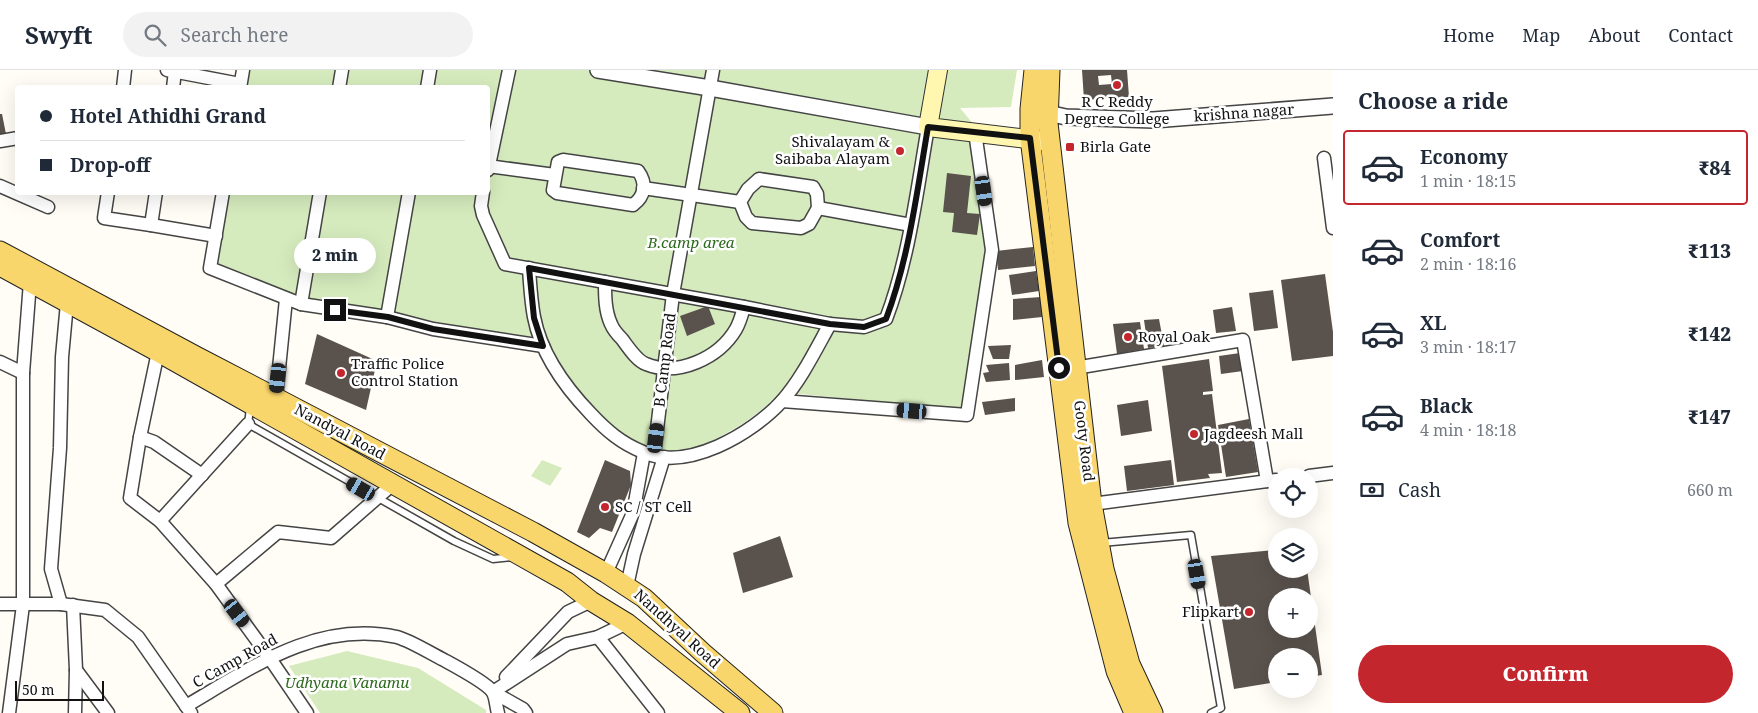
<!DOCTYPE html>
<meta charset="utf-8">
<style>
body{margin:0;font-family:"Noto Serif",serif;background:#f2f2f3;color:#1f2937;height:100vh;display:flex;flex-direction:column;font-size:19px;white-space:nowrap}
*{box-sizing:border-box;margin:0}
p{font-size:16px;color:#747a83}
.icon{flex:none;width:28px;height:28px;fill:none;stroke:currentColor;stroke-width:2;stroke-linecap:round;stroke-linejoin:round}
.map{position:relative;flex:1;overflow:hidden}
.side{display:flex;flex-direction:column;background:#fff;width:425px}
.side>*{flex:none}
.guide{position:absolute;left:15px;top:15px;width:475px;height:110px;border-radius:5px;box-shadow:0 5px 20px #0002;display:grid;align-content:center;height:110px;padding:0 25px;background:#fff}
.tools{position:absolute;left:1268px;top:398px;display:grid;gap:10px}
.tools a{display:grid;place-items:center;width:50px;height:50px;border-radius:50%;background:#fff;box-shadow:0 5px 20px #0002;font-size:25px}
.scale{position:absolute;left:15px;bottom:12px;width:89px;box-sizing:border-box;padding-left:5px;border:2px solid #111;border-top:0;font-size:14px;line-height:18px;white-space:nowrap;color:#111;-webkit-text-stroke:4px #fff;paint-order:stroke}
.end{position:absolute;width:22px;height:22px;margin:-11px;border:6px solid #111;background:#fff;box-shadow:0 0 0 2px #fff}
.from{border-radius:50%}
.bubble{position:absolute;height:35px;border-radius:18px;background:#fff;box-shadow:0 5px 20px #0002;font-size:16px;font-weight:800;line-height:35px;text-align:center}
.car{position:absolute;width:15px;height:30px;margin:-15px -8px;border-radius:6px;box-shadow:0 0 4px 1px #0007;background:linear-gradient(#222 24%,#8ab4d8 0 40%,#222 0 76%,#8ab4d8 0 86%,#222 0)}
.guide b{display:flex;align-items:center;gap:18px;height:48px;font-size:19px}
.guide b+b{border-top:1px solid #e0e1e3}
.guide i{width:12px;height:12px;background:#1f2937}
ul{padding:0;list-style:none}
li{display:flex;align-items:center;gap:15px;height:75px;margin:0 10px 8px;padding:0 15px;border:2px solid transparent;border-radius:5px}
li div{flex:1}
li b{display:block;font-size:19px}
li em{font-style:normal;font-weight:800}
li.current{border-color:#c4262e}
li>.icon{width:45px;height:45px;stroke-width:1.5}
h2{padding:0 25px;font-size:22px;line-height:60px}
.pay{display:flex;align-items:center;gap:12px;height:55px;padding:0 25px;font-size:19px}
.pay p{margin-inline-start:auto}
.primary-button{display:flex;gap:10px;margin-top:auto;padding:10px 25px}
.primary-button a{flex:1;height:58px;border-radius:30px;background:#c4262e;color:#fff;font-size:20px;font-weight:800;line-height:58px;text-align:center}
header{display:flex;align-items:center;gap:30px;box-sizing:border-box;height:70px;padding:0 25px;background:#fff;border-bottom:1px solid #e0e1e3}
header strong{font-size:24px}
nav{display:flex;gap:28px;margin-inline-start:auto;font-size:18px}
.search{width:350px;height:45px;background:#f2f2f3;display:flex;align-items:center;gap:12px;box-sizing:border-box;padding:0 18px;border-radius:28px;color:#747a83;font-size:19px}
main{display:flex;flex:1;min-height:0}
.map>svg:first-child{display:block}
</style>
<header>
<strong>Swyft</strong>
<div class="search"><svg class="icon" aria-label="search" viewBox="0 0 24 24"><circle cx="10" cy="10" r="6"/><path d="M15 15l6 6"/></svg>Search here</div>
<nav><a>Home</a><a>Map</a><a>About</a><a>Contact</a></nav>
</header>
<main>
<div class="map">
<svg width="1333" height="643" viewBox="0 0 1333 643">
<rect width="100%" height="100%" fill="#fffdf5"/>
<g fill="#d5ebbd">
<path d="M 249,0 L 1017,0 L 1011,37 L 960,38 L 974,55 L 990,182 L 964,340 L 780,322 C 764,340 745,353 723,365 C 711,372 691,381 677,382 C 640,385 603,355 581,328 C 568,311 559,290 549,272 L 382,242 L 299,230 L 216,196 L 228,123 L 488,122 L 488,18 L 246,17 Z"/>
<polygon points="542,390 562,398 550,416 531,406"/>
<polygon points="347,581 418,598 486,640 486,643 320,643 289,596"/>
</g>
<g fill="#5a524d" fill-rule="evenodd">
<path d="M 1082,0 L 1127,0 L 1129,27 L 1084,30 ZM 1111,5 L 1112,14 L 1099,15 L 1098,6 Z"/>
<polygon points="0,44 2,44 6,64 0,66"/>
<polygon points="947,103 971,106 967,143 980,144 977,165 952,162 954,143 943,142"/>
<polygon points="1033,177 1035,196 998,200 996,181"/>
<polygon points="1036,201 1039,221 1012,225 1009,205"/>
<polygon points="1325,204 1333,262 1333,286 1292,291 1281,210"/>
<polygon points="1273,220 1278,258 1254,261 1249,223"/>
<polygon points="1041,227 1042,247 1013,250 1013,229"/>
<polygon points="708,236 715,254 687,266 680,246"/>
<polygon points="1232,237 1236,261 1216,263 1213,240"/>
<polygon points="1159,249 1164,276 1148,278 1144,250"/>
<polygon points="1140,252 1144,279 1117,284 1113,254"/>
<polygon points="317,264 377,291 366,340 305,314"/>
<polygon points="1011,275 1009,289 993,289 988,276"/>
<polygon points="1240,283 1243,301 1221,304 1219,286"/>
<polygon points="1209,289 1213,321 1203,322 1203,325 1212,324 1222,403 1208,404 1210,408 1177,412 1162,296"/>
<polygon points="1042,290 1044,307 1015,310 1015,295"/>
<polygon points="1009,293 1010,310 986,312 983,303 989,302 986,295"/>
<polygon points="1015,328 1015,341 985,345 982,332"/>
<polygon points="1148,330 1152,361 1121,366 1117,335"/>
<polygon points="1249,349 1258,402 1226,407 1218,355"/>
<polygon points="605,390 630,401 631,415 612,462 600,458 589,468 577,462"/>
<polygon points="1171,390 1174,415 1127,421 1124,396"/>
<polygon points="780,466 793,507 743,523 733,483"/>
<path d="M 1276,480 L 1276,499 L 1307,499 L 1322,605 L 1309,607 L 1309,586 L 1276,586 L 1276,612 L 1234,619 L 1211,486 ZM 1276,526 L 1309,526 L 1309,559 L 1276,559 Z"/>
</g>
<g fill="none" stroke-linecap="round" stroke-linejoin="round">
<g stroke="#444" stroke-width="9">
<g id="service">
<polyline points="250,338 248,354 454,471 493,489 512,487"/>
<polyline points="1101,473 1191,465 1221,638 1211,643"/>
</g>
</g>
<g stroke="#444" stroke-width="15">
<g id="minor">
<polyline points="167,0 240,14"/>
<polyline points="123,18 125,0"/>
<polyline points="173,18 175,1"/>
<polyline points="240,18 243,0"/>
<polyline points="339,18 342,0"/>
<polyline points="427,18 430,0"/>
<polyline points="0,71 18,68"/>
<polyline points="1324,88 1333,158"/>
<path d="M 563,90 L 638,101 C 647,113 645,126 633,135 L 557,123 L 553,120 L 558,92 Z"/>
<polyline points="488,96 555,105"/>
<polyline points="488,100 509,0"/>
<polygon points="759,109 813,117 817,124 818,138 809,154 801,158 752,153 746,147 740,132 748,119"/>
<polyline points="0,116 48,137"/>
<polyline points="643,118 740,132"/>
<polyline points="108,122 104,148 151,155"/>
<polyline points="156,122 151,155 216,166"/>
<polyline points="223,122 210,198 301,234 387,247 433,259 543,276"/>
<path d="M 483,122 L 481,136 L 483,145 L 505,194 L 744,237 L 830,254 L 864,257 L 886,249 C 909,189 917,120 928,57"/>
<polyline points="818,138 911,155"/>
<path d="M 529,198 C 530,214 531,231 534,247 C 541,284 566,318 591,344 C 607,361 621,373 643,382 C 687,402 752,364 782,331 C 801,310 816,279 830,254"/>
<path d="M 605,212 C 605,226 605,241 611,254 C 613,259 618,265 622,269 C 628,277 637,291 646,294 C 678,307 719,288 736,259 C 740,252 742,244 744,237"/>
<polyline points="301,234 320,122"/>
<polyline points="387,247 409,122"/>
<polyline points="158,282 140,367 130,428 160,451 216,514 269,587 307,643"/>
<polyline points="0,292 23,303"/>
<polyline points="1075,298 1243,270 1267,411"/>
<polyline points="276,328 286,229"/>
<polyline points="782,331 967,345 992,180 975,62"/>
<polyline points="140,367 154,372 202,405"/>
<polyline points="654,385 673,224 713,0"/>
<polyline points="1309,406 1333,403"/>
<polyline points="1092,434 1276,410"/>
<polyline points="160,451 248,354"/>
<polyline points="606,503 633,443 644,383"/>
<polyline points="216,514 278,462 331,468 393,414"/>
<polyline points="627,516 634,484 664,387"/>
<polyline points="0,534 61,534 105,540 138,567 191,643"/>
<polyline points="61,534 51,499 60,378 62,287 67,233"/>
<polyline points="73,535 76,600 75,643"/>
<polyline points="598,567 658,643"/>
<polyline points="76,600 108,643"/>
<polyline points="506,607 568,542 591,531"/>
<polyline points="493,622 567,574 598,567 627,553"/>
<polyline points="493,622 523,639 526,643"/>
<path d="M 186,636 C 251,598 317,550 397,567 C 411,571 430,583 444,590 C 455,596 485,612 492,621 C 496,626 496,637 498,643"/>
<polyline points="9,643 23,535 23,303 30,212"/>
</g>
</g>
<g stroke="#444" stroke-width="18">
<g id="tertiary">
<polyline points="598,0 710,18 928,57"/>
<polyline points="1038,41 1066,47 1153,50 1333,36"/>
</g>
</g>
<g stroke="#333" stroke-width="20">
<polyline id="secondary" points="938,0 928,57 1044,71"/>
</g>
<g stroke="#222" stroke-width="21">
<g id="primary">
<polyline points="1034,0 1030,39 1030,68 1078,453 1116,601 1134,643"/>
<polyline points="1050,0 1048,53 1092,434 1104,499 1130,594 1153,643"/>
<polyline points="0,181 196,286 533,462 606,503 644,528 703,583 773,643"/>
<polyline points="0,196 158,282 567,512 591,531 627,553 740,643"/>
</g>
</g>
<use href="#service" stroke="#fff" stroke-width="6"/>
<use href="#minor" stroke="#fff" stroke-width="12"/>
<use href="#tertiary" stroke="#fff" stroke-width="15"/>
<use href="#secondary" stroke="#fff6b0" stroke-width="18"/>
<use href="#primary" stroke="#f9d66b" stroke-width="19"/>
</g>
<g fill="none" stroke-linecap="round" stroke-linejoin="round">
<path stroke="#111" stroke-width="6" d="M 335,240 L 388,247 L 433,259 L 543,276 L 534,248 L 529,198 L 830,254 L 864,257 L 886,249 C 909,188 917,121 928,57 L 1030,68 L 1059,298"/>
</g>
<g fill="#c4262e" stroke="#fff" stroke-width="2">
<circle cx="1117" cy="15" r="5"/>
<rect x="1065" y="72" width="10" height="10" rx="2.5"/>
<circle cx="900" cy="81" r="5"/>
<circle cx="1128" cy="267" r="5"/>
<circle cx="341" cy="303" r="5"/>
<circle cx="1194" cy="364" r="5"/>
<circle cx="605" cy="437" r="5"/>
<circle cx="1249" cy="542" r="5"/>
</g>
<g text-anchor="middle" stroke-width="5" stroke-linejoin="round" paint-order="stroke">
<g font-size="15" fill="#111" stroke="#fff" text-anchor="start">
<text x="1117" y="37" text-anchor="middle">R C Reddy<tspan x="1117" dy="17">Degree College</tspan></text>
<text x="890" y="77" text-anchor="end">Shivalayam &amp;<tspan x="890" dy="17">Saibaba Alayam</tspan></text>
<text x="1080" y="82">Birla Gate</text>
<text x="1138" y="272">Royal Oak</text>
<text x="351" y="299">Traffic Police<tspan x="351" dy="17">Control Station</tspan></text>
<text x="1204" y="369">Jagdeesh Mall</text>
<text x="615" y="442">SC / ST Cell</text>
<text x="1239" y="547" text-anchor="end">Flipkart</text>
</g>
<g font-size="15" fill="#111" stroke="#fff">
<text transform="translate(1244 43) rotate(-4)" y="5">krishna nagar</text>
<text transform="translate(665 290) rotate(-83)" y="5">B Camp Road</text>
<text transform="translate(340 362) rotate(28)" y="5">Nandyal Road</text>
<text transform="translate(1084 371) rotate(83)" y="5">Gooty Road</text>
<text transform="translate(677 559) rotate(42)" y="5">Nandhyal Road</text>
<text transform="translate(235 591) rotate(-29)" y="5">C Camp Road</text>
</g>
<g font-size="15" font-style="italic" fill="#2f6b1f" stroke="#fff">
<text x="691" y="178">B.camp area</text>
<text x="347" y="618">Udhyana Vanamu</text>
</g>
</g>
</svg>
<div class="tools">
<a><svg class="icon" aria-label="locate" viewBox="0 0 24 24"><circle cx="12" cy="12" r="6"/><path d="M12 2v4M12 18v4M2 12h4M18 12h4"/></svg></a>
<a><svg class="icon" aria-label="layers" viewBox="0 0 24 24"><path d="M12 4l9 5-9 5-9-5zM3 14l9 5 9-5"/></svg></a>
<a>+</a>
<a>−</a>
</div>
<div class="scale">50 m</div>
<i class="end from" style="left:1059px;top:298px"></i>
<i class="end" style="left:335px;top:240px"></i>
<div class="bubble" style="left:294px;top:168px;width:82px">2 min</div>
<i class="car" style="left:984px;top:121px;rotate:172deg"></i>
<i class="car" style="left:278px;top:308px;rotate:186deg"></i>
<i class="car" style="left:912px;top:341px;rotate:275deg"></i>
<i class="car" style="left:656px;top:368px;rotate:7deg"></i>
<i class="car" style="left:361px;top:419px;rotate:300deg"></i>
<i class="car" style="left:1197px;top:504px;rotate:170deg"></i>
<i class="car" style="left:237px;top:543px;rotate:143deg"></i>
<div class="guide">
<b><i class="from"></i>Hotel Athidhi Grand</b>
<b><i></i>Drop-off</b>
</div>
</div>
<section class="side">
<h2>Choose a ride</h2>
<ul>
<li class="current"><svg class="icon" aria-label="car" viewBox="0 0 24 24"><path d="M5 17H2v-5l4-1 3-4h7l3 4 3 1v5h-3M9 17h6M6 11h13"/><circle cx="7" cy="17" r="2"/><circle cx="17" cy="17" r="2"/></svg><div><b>Economy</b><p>1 min · 18:15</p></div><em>₹84</em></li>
<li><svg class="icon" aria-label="car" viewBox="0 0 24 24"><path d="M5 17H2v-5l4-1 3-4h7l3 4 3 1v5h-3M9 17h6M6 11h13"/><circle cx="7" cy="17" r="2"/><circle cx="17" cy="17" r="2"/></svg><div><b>Comfort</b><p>2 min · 18:16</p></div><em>₹113</em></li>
<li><svg class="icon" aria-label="car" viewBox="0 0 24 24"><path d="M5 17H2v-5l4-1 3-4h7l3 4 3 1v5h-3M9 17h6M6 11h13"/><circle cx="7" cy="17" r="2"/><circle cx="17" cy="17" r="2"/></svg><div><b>XL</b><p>3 min · 18:17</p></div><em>₹142</em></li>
<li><svg class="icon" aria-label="car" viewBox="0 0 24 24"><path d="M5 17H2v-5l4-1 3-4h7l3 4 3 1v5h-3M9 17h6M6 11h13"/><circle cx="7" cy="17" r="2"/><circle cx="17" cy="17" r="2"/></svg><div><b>Black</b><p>4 min · 18:18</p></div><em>₹147</em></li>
</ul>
<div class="pay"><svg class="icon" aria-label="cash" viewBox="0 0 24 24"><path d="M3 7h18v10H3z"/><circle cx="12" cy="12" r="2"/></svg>Cash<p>660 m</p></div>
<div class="primary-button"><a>Confirm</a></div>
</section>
</main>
